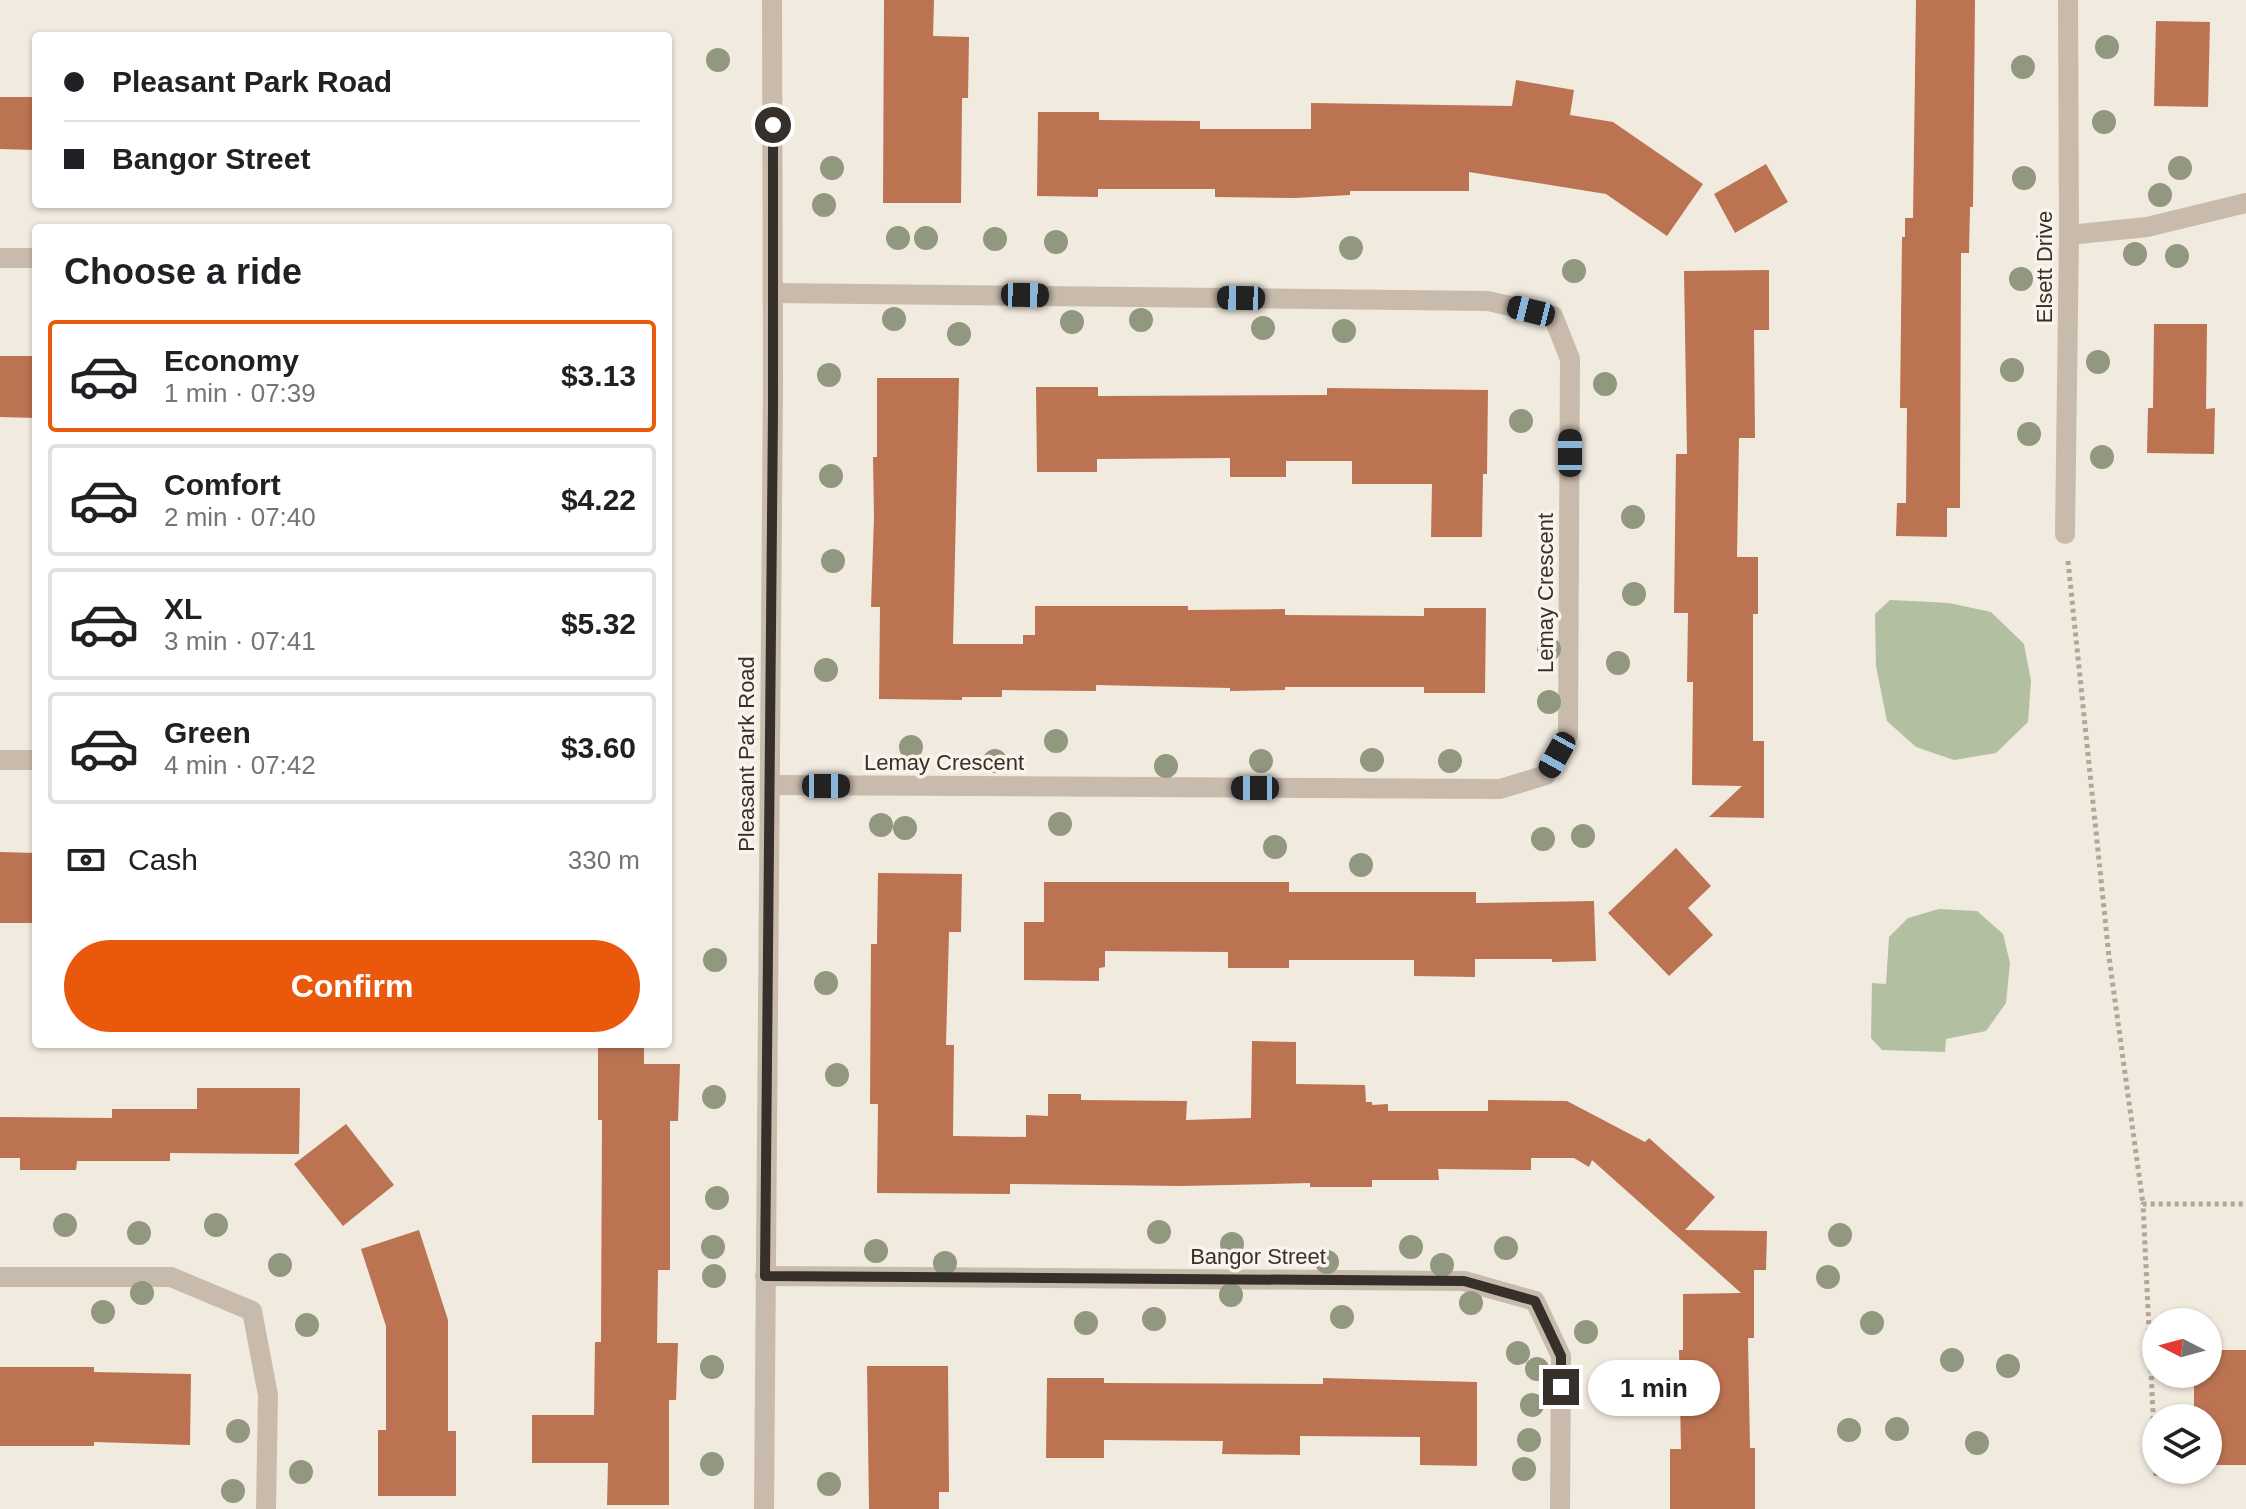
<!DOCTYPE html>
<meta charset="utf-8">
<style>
body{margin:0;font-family:Arial,sans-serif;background:#f6f6f6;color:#202124;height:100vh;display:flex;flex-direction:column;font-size:30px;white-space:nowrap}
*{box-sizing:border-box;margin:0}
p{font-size:26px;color:#757577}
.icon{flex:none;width:44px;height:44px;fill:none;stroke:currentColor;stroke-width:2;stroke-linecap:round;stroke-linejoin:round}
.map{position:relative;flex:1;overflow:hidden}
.side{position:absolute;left:32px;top:224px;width:640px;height:824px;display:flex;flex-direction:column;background:#fff;border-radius:8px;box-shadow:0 2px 6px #0004}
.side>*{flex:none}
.top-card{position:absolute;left:32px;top:32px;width:640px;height:176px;border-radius:8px;box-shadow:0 2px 6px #0004;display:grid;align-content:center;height:176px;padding:0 32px;background:#fff}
.needle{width:52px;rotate:276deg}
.buttons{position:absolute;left:2142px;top:1308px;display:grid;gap:16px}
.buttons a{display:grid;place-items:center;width:80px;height:80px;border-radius:50%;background:#fff;box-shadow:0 2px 6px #0004;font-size:40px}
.end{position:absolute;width:36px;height:36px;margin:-18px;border:10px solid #372f2a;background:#fff;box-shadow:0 0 0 4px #fff}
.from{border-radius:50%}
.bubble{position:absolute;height:56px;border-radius:28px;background:#fff;box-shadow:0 2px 6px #0004;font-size:26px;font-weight:800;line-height:56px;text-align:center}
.car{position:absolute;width:24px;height:48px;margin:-24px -12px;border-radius:10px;box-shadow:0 0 6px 2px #0007;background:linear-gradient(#222 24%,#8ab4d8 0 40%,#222 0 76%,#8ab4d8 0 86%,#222 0)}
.top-card b{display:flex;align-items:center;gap:28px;height:76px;font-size:30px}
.top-card b+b{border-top:2px solid #e0e0e0}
.top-card i{width:20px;height:20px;background:#202124}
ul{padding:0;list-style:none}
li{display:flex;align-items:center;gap:24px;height:112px;margin:0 16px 12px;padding:0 16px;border:4px solid #e0e0e0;border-radius:8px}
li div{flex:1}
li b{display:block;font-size:30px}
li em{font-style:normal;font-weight:800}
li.current{border-color:#ea580c}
li>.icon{width:72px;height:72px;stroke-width:1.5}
h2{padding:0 32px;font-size:36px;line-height:96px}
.pay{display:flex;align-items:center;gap:20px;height:88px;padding:0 32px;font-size:30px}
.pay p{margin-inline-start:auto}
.primary-button{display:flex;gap:16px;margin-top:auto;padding:16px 32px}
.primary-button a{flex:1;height:92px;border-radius:48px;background:#ea580c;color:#fff;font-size:32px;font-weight:800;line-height:92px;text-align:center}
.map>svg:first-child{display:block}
</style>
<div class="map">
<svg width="2246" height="1509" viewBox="0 0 2246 1509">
<rect width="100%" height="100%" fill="#f1eadf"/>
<g fill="#b2bfa0">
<polygon points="1890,600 1949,603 1991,612 2024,644 2031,681 2028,722 1996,753 1954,760 1916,747 1887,721 1876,666 1875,614"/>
<polygon points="1939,909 1977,911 2003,934 2010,963 2006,1003 1986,1031 1946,1039 1945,1052 1882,1050 1871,1038 1872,983 1886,984 1889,937 1908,918"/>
</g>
<g fill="#bb7352">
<polygon points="884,0 934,0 933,36 969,37 968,98 962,98 961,203 883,203"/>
<polygon points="1916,0 1975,0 1973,207 1970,207 1969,253 1961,253 1960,508 1947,508 1947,537 1896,536 1897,503 1906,503 1907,408 1900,408 1902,237 1905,237 1905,218 1913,218"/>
<polygon points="2156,21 2210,22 2208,107 2154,106"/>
<polygon points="1516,80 1574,90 1570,115 1613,122 1703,184 1667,236 1606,194 1469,172 1469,191 1350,191 1350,195 1295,198 1215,197 1215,189 1098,189 1098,197 1037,196 1038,112 1099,112 1099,120 1200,121 1200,129 1311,129 1311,103 1512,106"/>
<polygon points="0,97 36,97 36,150 0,149"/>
<polygon points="1766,164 1788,202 1735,233 1714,194"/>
<polygon points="1769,270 1769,330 1754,330 1755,438 1739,438 1737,557 1758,557 1758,614 1753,614 1753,741 1764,741 1764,818 1709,817 1742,786 1692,785 1693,682 1687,682 1688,613 1674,613 1676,454 1687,454 1684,271"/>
<polygon points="2154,324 2207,324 2206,409 2215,408 2214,454 2147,453 2148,408 2153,408"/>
<polygon points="0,356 36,356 36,418 0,417"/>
<polygon points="877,378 959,378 953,644 1023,644 1023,635 1035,635 1035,606 1188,606 1188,610 1285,609 1285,615 1424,616 1424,608 1486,608 1485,693 1424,693 1424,687 1285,687 1285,690 1230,691 1230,688 1096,685 1096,691 1002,690 1002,697 962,697 962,700 879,699 880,607 871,607 874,517 873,457 877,457"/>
<polygon points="1036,387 1098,387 1098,396 1327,395 1327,388 1488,390 1487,474 1483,474 1482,537 1431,537 1432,484 1352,484 1352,461 1286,461 1286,477 1230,477 1230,458 1097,459 1097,472 1037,472"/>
<polygon points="1676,848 1711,886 1688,908 1713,935 1669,976 1608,913"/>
<polygon points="0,852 35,853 36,923 0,923"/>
<polygon points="878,873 962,874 961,932 949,932 946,1045 954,1045 953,1136 1026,1137 1026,1115 1048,1116 1048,1094 1081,1094 1081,1100 1187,1101 1186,1120 1251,1118 1252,1041 1296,1042 1296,1084 1365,1085 1366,1102 1372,1102 1372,1105 1388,1104 1388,1111 1488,1111 1488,1100 1567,1101 1645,1142 1649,1138 1715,1197 1685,1230 1767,1231 1766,1270 1754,1270 1754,1338 1748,1338 1750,1448 1755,1448 1755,1509 1670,1509 1670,1449 1681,1449 1679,1350 1683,1350 1683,1294 1741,1293 1592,1160 1589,1167 1574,1158 1531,1158 1531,1170 1438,1169 1439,1180 1372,1180 1372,1187 1310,1187 1310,1183 1182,1186 1010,1184 1010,1194 877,1193 878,1104 870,1104 871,944 877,944"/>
<polygon points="1044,882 1289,882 1289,892 1476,892 1476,903 1594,901 1596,961 1552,962 1552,959 1475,959 1475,977 1414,976 1414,960 1289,960 1289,968 1228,968 1228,952 1105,951 1105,967 1099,968 1099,981 1024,980 1024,922 1044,922"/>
<polygon points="598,1044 644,1044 644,1064 680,1064 678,1121 670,1121 670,1270 658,1270 657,1343 678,1343 676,1400 669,1400 669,1505 607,1505 608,1463 532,1463 532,1415 594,1415 595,1342 601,1342 602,1120 598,1120"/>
<polygon points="197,1088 300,1088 299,1154 170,1153 170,1161 77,1161 76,1170 20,1170 20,1158 0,1158 0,1117 112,1118 112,1109 197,1109"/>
<polygon points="346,1124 394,1185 343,1226 294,1164"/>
<polygon points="419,1230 448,1320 448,1431 456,1431 456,1496 378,1496 378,1430 386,1430 386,1326 361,1249"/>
<polygon points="2208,1350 2246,1350 2246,1465 2208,1465 2208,1418 2194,1418 2194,1374 2208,1374"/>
<polygon points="867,1366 948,1366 949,1492 939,1492 939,1509 869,1509"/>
<polygon points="0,1367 94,1367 94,1372 191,1374 190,1445 94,1442 94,1446 0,1446"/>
<polygon points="1047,1378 1104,1378 1104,1383 1323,1384 1323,1378 1477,1382 1477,1466 1420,1465 1420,1437 1300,1436 1300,1455 1222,1454 1223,1441 1104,1440 1104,1458 1046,1458"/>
</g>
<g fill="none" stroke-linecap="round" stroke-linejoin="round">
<g stroke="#b4a596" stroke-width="5" stroke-dasharray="4 4" stroke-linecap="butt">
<polyline points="2068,561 2109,957 2143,1204"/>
<polyline points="2156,1476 2143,1204 2246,1204"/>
</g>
<g stroke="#c8bbac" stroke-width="20">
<polyline points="2069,235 2147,227 2246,203"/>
<polyline points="0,258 36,258"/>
<polyline points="2065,534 2069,235 2068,0"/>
<polyline points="0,760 36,760"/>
<polyline points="770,785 1500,789 1546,775 1568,735 1570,359 1553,316 1488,301 774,293"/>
<polyline points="765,1276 1464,1281 1535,1301 1561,1356 1560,1509"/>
<polyline points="0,1277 171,1277 252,1311 268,1395 266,1509"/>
<polyline points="764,1509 773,381 772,0"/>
</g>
</g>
<g fill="#92977f">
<circle cx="2107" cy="47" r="12"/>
<circle cx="718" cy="60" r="12"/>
<circle cx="2023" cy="67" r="12"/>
<circle cx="2104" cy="122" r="12"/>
<circle cx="832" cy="168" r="12"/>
<circle cx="2180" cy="168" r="12"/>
<circle cx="2024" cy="178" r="12"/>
<circle cx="2160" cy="195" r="12"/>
<circle cx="824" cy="205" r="12"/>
<circle cx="898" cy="238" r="12"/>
<circle cx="926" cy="238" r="12"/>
<circle cx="995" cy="239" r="12"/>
<circle cx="1056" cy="242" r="12"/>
<circle cx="1351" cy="248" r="12"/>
<circle cx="2135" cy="254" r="12"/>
<circle cx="2177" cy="256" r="12"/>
<circle cx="1574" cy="271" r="12"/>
<circle cx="2021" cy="279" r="12"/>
<circle cx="894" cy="319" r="12"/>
<circle cx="1141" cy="320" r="12"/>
<circle cx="1072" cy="322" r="12"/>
<circle cx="1263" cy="328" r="12"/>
<circle cx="1344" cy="331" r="12"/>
<circle cx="959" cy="334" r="12"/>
<circle cx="2098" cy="362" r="12"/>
<circle cx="2012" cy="370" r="12"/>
<circle cx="829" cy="375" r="12"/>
<circle cx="1605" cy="384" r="12"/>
<circle cx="1521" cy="421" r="12"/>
<circle cx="2029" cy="434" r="12"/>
<circle cx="2102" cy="457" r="12"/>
<circle cx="831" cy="476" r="12"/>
<circle cx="1633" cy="517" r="12"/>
<circle cx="833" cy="561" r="12"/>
<circle cx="1634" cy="594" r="12"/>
<circle cx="1549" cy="649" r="12"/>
<circle cx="1618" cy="663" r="12"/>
<circle cx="826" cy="670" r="12"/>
<circle cx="1549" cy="702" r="12"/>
<circle cx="1056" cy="741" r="12"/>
<circle cx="911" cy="747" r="12"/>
<circle cx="1372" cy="760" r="12"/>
<circle cx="995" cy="761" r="12"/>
<circle cx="1261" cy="761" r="12"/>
<circle cx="1450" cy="761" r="12"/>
<circle cx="1166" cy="766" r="12"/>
<circle cx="1060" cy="824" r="12"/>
<circle cx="881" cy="825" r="12"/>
<circle cx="905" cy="828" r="12"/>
<circle cx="1583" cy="836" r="12"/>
<circle cx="1543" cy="839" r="12"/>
<circle cx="1275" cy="847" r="12"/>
<circle cx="1361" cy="865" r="12"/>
<circle cx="715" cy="960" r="12"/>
<circle cx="826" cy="983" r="12"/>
<circle cx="837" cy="1075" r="12"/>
<circle cx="714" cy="1097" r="12"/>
<circle cx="717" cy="1198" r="12"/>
<circle cx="65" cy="1225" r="12"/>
<circle cx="216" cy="1225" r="12"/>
<circle cx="1159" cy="1232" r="12"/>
<circle cx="139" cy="1233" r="12"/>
<circle cx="1840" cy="1235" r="12"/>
<circle cx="1232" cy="1244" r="12"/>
<circle cx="713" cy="1247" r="12"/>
<circle cx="1411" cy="1247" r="12"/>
<circle cx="1506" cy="1248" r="12"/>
<circle cx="876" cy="1251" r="12"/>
<circle cx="1327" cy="1262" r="12"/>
<circle cx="945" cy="1263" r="12"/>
<circle cx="280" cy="1265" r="12"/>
<circle cx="1442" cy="1265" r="12"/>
<circle cx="714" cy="1276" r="12"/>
<circle cx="1828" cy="1277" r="12"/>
<circle cx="142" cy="1293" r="12"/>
<circle cx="1231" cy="1295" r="12"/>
<circle cx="1471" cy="1303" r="12"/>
<circle cx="103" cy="1312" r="12"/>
<circle cx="1342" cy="1317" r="12"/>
<circle cx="1154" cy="1319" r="12"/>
<circle cx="1086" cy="1323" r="12"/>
<circle cx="1872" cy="1323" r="12"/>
<circle cx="307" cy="1325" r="12"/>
<circle cx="1586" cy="1332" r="12"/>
<circle cx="1518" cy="1353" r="12"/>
<circle cx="1952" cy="1360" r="12"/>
<circle cx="2008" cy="1366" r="12"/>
<circle cx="712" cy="1367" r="12"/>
<circle cx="1537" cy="1369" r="12"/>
<circle cx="1613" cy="1402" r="12"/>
<circle cx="1532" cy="1405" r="12"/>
<circle cx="1897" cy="1429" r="12"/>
<circle cx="1849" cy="1430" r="12"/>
<circle cx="238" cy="1431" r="12"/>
<circle cx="1529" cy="1440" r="12"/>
<circle cx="1977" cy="1443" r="12"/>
<circle cx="712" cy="1464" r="12"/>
<circle cx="1524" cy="1469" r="12"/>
<circle cx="301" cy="1472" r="12"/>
<circle cx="829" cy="1484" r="12"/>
<circle cx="233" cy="1491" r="12"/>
</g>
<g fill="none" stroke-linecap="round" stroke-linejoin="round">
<polyline stroke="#372f2a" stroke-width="10" points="773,125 773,411 765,1276 1464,1281 1535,1301 1561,1356 1561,1387"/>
</g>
<g text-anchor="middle" stroke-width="7" stroke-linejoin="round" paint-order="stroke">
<g font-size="22" fill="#372f2a" stroke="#f9f3eb">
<text transform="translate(2044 267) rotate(-90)" y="8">Elsett Drive</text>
<text transform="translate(1545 593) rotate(-90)" y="8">Lemay Crescent</text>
<text transform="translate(746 754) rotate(-90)" y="8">Pleasant Park Road</text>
<text x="944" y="770">Lemay Crescent</text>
<text x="1258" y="1264">Bangor Street</text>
</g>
</g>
</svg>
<div class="buttons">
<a><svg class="needle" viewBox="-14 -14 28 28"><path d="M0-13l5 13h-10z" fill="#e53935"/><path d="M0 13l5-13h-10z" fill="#757577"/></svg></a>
<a><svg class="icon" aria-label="layers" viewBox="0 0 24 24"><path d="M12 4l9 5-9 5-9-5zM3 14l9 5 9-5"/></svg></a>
</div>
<i class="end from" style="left:773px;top:125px"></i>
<i class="end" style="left:1561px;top:1387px"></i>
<div class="bubble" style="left:1588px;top:1360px;width:132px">1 min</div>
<i class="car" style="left:1025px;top:295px;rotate:91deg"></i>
<i class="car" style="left:1241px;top:298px;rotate:271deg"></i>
<i class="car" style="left:1531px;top:311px;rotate:284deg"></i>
<i class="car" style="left:1570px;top:453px;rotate:0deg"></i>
<i class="car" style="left:1557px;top:755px;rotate:209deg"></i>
<i class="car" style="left:826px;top:786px;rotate:90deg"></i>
<i class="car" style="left:1255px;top:788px;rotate:270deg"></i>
<div class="top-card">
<b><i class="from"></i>Pleasant Park Road</b>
<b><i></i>Bangor Street</b>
</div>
<section class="side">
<h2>Choose a ride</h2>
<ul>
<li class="current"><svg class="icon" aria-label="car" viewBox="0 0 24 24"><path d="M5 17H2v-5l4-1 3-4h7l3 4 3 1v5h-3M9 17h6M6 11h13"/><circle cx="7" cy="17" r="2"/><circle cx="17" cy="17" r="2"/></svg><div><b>Economy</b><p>1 min · 07:39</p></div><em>$3.13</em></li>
<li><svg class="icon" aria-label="car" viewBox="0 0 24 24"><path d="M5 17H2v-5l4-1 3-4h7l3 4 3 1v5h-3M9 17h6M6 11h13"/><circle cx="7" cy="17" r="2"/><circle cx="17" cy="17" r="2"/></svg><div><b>Comfort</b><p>2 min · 07:40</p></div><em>$4.22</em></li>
<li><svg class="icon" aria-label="car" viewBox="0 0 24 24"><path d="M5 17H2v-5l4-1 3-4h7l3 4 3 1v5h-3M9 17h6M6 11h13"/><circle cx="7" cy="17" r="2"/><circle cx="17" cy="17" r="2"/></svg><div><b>XL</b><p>3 min · 07:41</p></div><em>$5.32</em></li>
<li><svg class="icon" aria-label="car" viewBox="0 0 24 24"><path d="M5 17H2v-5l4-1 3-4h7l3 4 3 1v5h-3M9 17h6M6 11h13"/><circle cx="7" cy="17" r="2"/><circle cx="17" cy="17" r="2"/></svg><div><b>Green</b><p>4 min · 07:42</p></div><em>$3.60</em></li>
</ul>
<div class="pay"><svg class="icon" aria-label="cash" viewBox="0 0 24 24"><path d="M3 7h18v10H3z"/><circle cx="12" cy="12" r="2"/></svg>Cash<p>330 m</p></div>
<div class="primary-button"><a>Confirm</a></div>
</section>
</div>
